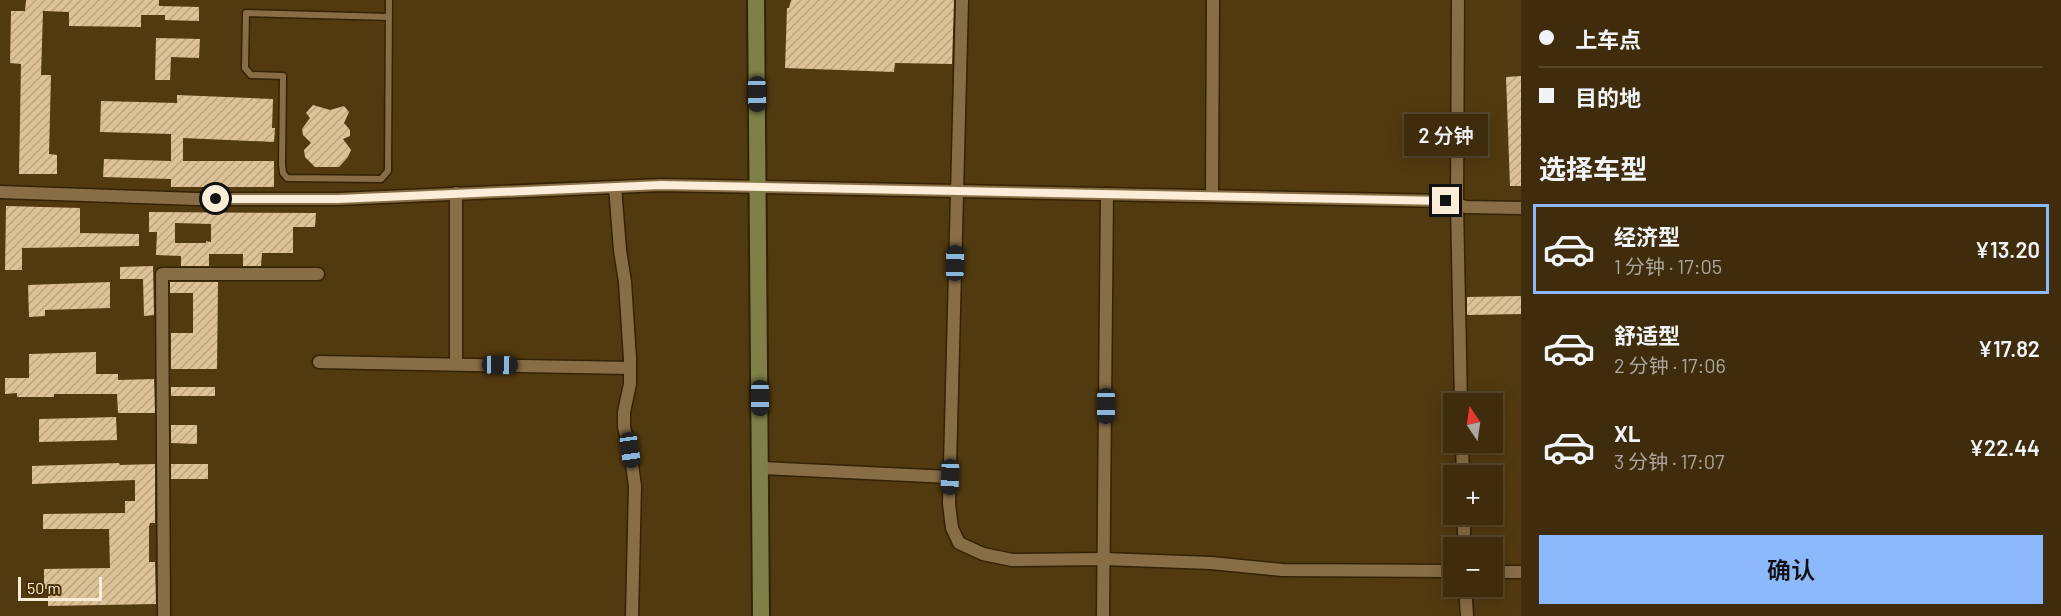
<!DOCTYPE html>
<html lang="zh">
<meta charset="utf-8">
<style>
body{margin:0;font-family:Barlow,"Noto Sans SC",sans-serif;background:#49381a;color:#f1f3f6;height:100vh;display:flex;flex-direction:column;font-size:22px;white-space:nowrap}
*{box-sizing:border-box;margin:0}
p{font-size:20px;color:#ada79d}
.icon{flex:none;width:33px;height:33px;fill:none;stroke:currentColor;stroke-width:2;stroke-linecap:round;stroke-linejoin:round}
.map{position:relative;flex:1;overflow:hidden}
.panel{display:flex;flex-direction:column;background:#3e2c0c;width:540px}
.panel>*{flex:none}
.banner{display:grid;align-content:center;height:132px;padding:0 18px;background:#3e2c0c}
.needle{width:39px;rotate:347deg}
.buttons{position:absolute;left:1443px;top:393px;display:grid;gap:12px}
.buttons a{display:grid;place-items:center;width:60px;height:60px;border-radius:0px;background:#3e2c0c;box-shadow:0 3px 15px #0003,0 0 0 2px #57482d;font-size:30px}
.scale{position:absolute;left:18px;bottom:15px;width:84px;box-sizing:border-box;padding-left:6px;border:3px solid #fcedd8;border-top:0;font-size:16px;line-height:21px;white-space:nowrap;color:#fcedd8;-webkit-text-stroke:4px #472f03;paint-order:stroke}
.end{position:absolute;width:27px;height:27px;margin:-14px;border:8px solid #fcedd8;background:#111;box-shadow:0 0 0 3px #111}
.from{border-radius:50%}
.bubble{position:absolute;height:42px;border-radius:0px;background:#3e2c0c;box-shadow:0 3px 15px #0003,0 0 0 2px #57482d;font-size:20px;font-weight:600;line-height:42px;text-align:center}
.car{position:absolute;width:18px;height:36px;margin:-18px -9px;border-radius:8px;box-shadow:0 0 4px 2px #0007;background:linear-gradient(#222 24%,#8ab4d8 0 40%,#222 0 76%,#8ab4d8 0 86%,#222 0)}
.banner b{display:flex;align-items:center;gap:21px;height:57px;font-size:22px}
.banner b+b{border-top:2px solid #57482d}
.banner i{width:15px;height:15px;background:#f1f3f6}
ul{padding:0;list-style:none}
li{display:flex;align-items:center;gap:18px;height:90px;margin:0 12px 9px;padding:0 6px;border:3px solid transparent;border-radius:0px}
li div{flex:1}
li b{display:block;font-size:22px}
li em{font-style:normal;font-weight:600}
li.active{border-color:#8bb9fc}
li>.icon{width:54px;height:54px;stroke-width:1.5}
h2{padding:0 18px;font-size:27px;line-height:72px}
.action{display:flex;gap:12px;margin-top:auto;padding:12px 18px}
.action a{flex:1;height:69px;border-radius:0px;background:#8bb9fc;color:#111;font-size:24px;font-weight:600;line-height:69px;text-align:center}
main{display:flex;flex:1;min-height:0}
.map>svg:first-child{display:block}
</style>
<main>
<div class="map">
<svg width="1521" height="616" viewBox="0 0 1521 616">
<defs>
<pattern id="building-hatch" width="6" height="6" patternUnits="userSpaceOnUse" patternTransform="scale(1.5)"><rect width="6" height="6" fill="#dec297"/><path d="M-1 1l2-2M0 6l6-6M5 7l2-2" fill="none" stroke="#baa382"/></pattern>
</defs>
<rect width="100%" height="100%" fill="#523a10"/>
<g fill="url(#building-hatch)" fill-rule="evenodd">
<polygon points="26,0 159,0 159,6 199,7 199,21 165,20 165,15 141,15 141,27 69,26 69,12 43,11 41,75 51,75 49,154 57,155 57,174 19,174 21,64 10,63 11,11 25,11"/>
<polygon points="791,0 954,0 952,64 895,63 894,72 785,68 787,8 789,8"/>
<polygon points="156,38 200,39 199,58 171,57 170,80 155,80"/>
<polygon points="1521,76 1521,186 1510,186 1506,77"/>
<polygon points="177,95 273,99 272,128 275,128 274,142 183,138 183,161 274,161 274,187 171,187 171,179 103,177 104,159 171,161 171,134 100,132 101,101 177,103"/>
<polygon points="313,105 330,110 344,106 349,112 344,123 350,130 350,136 343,139 351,150 348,157 339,167 315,167 305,157 304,150 311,143 303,135 302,129 310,118 306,113"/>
<polygon points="6,206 80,208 80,233 139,234 139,246 22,248 22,270 5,270"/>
<path d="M 149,212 L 316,213 L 315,227 L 293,227 L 293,253 L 262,253 L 261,266 L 243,266 L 243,254 L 209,254 L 209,266 L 181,266 L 181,256 L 156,255 L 157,232 L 149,232 ZM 175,223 L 211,224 L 211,242 L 206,241 L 206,243 L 175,243 Z"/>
<polygon points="153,266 154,315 144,316 143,279 120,279 120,267"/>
<polygon points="110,282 110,308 45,310 45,316 29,317 28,285"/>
<polygon points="170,282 218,282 217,369 171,369 171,333 193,333 193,293 170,293"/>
<polygon points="1521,296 1521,314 1467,315 1467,297"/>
<polygon points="96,352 96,374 118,374 118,380 154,379 155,413 118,413 117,394 54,394 54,397 17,397 17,393 5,394 5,378 29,378 29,354"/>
<rect x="171" y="387" width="44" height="9"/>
<polygon points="116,417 117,440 39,442 39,419"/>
<polygon points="171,425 197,425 197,444 171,443"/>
<polygon points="119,463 120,465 155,464 155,523 150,523 149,527 149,562 155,562 156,604 48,606 48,589 44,589 44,569 110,568 109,529 43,529 43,514 125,513 125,501 135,501 135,480 32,484 32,466"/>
<rect x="171" y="464" width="37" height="15"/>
</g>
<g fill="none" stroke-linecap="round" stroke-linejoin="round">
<g stroke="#332203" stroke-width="9">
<polyline id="lane" points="389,17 246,13 245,68 251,75 283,76 282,165 283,173 287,178 381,179 388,171 389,0"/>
</g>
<g stroke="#332203" stroke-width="15">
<g id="street">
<polyline points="962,0 949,504 952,528 959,543 983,554 1012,560 1104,559 1211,563 1282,570 1454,571"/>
<polyline points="1458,0 1457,204 1461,404"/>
<polyline points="615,187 620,250 625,282 630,359 630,384 624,412 624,427 630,450 635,486 632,616"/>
<polyline points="0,192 196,199 338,199 661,185 1446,201 1466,207 1521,208"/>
<polyline points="456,193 456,364"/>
<polyline points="1212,196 1213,0"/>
<polyline points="319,362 630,368"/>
<polyline points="1462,442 1463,476"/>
<polyline points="760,468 950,477"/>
<polyline points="1464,514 1464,548"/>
<polyline points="1492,572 1521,572"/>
<polyline points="1465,586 1467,616"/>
<polyline points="164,616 162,274 318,274"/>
<polyline points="1103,616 1107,194"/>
</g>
</g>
<g stroke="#332203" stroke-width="20">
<polyline id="secondary" points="756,0 761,616"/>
</g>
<use href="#lane" stroke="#886e46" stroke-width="6"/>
<use href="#street" stroke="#886e46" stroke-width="12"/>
<use href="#secondary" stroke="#7e8048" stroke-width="16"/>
</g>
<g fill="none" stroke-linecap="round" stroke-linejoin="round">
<polyline stroke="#fcedd8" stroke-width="8" points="216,199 338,199 661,185 1446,201"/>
</g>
</svg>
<div class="buttons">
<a><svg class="needle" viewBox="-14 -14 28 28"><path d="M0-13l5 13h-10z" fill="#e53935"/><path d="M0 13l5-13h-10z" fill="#ada79d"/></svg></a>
<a>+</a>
<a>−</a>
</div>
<div class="scale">50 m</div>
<i class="end from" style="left:216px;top:199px"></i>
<i class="end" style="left:1446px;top:201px"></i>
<div class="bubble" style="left:1404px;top:114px;width:84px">2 分钟</div>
<i class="car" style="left:757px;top:94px;rotate:179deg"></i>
<i class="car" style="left:955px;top:263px;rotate:1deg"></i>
<i class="car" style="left:500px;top:365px;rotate:91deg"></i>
<i class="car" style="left:760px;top:398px;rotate:180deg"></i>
<i class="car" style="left:1106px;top:406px;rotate:180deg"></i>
<i class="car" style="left:630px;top:450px;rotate:172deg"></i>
<i class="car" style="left:950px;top:477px;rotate:182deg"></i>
</div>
<section class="panel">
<div class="banner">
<b><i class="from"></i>上车点</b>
<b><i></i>目的地</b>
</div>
<h2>选择车型</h2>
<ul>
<li class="active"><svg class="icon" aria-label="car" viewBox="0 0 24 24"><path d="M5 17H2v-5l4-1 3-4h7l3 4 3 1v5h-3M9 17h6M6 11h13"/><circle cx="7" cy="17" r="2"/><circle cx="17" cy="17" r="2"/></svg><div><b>经济型</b><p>1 分钟 · 17:05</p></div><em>¥13.20</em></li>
<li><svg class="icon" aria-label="car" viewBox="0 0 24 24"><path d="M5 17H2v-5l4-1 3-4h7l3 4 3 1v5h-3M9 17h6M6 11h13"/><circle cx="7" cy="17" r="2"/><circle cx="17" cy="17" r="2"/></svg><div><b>舒适型</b><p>2 分钟 · 17:06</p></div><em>¥17.82</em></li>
<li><svg class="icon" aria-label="car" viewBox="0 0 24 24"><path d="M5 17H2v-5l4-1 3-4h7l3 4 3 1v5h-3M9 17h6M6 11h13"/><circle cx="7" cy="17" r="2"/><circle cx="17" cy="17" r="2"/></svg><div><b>XL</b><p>3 分钟 · 17:07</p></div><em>¥22.44</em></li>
</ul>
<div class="action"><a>确认</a></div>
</section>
</main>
